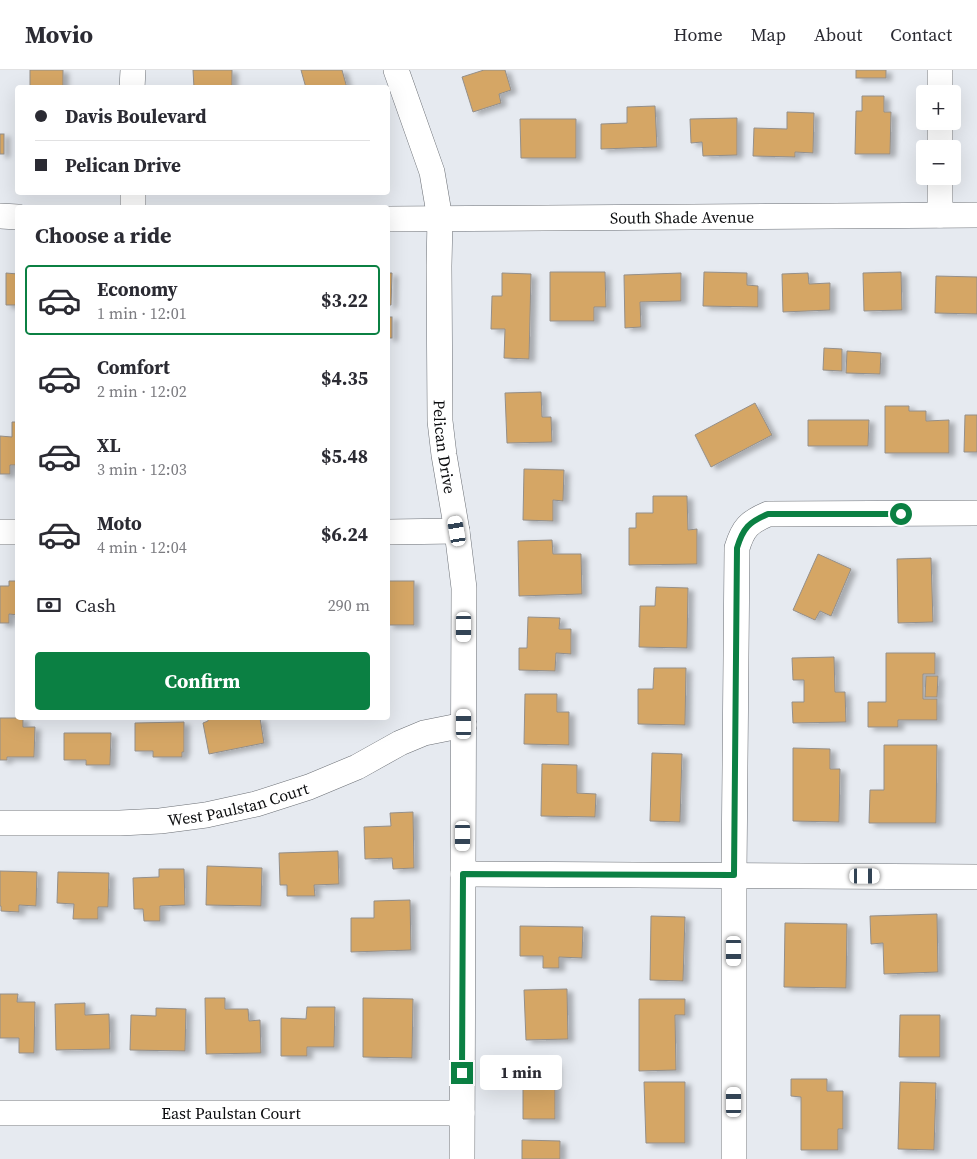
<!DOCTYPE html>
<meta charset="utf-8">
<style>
body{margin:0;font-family:"Source Serif 4",serif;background:#f2f2f3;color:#2b2b33;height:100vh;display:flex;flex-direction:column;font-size:19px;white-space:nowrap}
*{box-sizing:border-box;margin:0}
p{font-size:16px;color:#7c7c81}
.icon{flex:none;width:28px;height:28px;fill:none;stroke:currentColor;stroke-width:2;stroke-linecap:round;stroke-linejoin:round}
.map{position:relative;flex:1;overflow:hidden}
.details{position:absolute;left:15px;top:135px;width:375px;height:515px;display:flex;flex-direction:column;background:#fff;border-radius:5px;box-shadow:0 5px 20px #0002}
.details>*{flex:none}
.guide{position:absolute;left:15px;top:15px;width:375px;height:110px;border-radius:5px;box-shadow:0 5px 20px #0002;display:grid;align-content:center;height:110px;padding:0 20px;background:#fff}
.controls{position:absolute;left:916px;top:15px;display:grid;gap:10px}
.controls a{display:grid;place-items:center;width:45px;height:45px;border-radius:5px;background:#fff;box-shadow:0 5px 20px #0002;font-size:25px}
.end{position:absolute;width:22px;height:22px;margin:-11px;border:6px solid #0b8043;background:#fff;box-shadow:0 0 0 2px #fff}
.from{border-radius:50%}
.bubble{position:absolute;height:35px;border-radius:5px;background:#fff;box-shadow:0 5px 20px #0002;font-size:16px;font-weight:700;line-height:35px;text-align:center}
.car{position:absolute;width:15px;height:30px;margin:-15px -8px;border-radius:6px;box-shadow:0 0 4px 1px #0007;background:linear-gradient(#fff 24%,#345 0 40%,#fff 0 76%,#345 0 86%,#fff 0)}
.guide b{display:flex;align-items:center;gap:18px;height:48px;font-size:19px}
.guide b+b{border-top:1px solid #e1e1e2}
.guide i{width:12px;height:12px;background:#2b2b33}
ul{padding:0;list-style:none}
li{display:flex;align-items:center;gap:15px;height:70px;margin:0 10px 8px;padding:0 10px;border:2px solid transparent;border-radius:5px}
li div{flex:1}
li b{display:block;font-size:19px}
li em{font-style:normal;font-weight:700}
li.current{border-color:#0b8043}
li>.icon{width:45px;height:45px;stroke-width:1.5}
h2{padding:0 20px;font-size:22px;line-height:60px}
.pay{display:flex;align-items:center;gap:12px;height:55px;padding:0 20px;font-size:19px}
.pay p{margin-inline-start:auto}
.primary-button{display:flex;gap:10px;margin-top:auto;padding:10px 20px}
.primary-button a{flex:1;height:58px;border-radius:5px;background:#0b8043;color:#fff;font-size:20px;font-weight:700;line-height:58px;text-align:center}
header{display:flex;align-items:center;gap:30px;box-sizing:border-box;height:70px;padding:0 25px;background:#fff;border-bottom:1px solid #e1e1e2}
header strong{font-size:24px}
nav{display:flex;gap:28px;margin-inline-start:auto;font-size:18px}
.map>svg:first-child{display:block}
</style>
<header>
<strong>Movio</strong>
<nav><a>Home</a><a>Map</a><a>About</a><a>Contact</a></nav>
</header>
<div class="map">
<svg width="977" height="1089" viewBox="0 0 977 1089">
<defs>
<filter id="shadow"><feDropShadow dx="5.5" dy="3" stdDeviation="2.5" flood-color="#0004"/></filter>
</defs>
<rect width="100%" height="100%" fill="#e6eaf0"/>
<g fill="#d5a665" stroke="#948f8a" filter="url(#shadow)">
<rect x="30" y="0" width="33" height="18"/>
<polygon points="193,0 232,0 232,18 194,18"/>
<polygon points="301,0 342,0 347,18 306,18"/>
<polygon points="484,0 505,0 511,20 499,24 501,33 473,42 462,7"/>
<rect x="856" y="0" width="30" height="8"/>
<polygon points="862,26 884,26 884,42 891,42 890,84 855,84 856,41 862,41"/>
<polygon points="655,36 657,77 601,79 601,54 627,53 627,37"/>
<polygon points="787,42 814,43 813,83 795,82 795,87 753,86 754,58 787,59"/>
<polygon points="737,48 737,85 703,86 702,72 691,73 690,49"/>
<polygon points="520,49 576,49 576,88 521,88"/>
<rect x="0" y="64" width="4" height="20"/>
<polygon points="550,202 605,202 606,237 594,237 594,251 550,251"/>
<polygon points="704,202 747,203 747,215 758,216 758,237 703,236"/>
<polygon points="901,202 902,240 864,241 863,203"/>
<polygon points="6,203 18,204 18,235 6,235"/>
<polygon points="388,203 392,203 391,235 388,235"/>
<polygon points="502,203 531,204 529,289 504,288 505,259 491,259 492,226 502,226"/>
<polygon points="681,203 681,231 640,232 641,257 625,258 624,205"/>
<polygon points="808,203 809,214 830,213 830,240 783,242 782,204"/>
<polygon points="936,206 977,207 977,244 935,243"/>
<rect x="388" y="247" width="4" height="21"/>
<polygon points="824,278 842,279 842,301 823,300"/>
<polygon points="847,281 881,283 880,304 846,303"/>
<polygon points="541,322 542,347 551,347 552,372 507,373 505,323"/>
<polygon points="755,333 772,365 711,397 695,365"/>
<polygon points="885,336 909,336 909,341 926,341 926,351 949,350 949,383 885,383"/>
<polygon points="965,345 977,345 977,382 964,382"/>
<polygon points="808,350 869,350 868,376 808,376"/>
<polygon points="12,352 18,352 18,395 10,395 10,404 0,404 0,366 12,367"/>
<polygon points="524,399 564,400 563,431 553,430 553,451 523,450"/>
<polygon points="653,426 687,426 688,460 697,459 697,494 629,495 629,458 636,458 636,443 653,443"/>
<polygon points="552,470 553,484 581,484 582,524 519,526 518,471"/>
<polygon points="818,484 851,499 831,546 820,541 815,550 793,540"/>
<polygon points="931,488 933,552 898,553 897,489"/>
<polygon points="9,511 18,511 18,545 9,544 9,553 0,553 0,516 9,516"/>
<rect x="388" y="511" width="26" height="44"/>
<polygon points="656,517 688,518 687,578 639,577 640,536 655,536"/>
<polygon points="528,547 560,548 559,559 571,559 571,584 556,583 555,601 519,600 519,578 527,578"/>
<polygon points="886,583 935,583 935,604 923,604 923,629 937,629 937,650 898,650 898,657 868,657 868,632 886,632"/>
<polygon points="834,587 835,622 845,622 846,652 793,653 792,632 804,632 804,610 793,610 792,588"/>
<polygon points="654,598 686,598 685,655 638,654 638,619 653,619"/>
<polygon points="926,606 938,606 937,627 925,627"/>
<polygon points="525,624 557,624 557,642 569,642 569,675 524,674"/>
<polygon points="0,648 23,648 23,657 35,657 34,687 7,687 7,690 0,690"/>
<polygon points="208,648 260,648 264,673 209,684 203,653 208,651"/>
<polygon points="184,652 184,682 182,682 182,687 153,687 153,681 135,681 135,653"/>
<polygon points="64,663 111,663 110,695 86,695 86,690 64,690"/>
<polygon points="884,675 937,675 936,753 869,753 870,720 884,720"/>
<polygon points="793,678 830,679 830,699 840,699 839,752 793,751"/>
<polygon points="652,683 682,684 680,752 650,751"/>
<polygon points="542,694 577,695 577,723 596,724 595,747 541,746"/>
<polygon points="413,742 414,798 393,799 392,788 365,789 364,757 391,756 390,743"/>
<polygon points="338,781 339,814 314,815 315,826 287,826 287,815 280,815 279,783"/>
<polygon points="207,796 262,798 261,836 206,835"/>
<polygon points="159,799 184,799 185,835 160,836 160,851 144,851 143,839 134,839 133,808 159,807"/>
<polygon points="0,801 37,802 36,836 19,835 19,842 1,841 1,836 0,836"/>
<polygon points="58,802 109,803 108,837 98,837 98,849 73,849 74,834 57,833"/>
<polygon points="410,830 411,880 351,882 351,848 374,848 374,831"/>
<polygon points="937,844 938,902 884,904 883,873 871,874 870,846"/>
<polygon points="651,846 685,847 683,911 650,910"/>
<polygon points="785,853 847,854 846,918 784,917"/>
<polygon points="520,856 583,857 582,888 559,887 559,898 543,898 543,886 520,886"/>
<polygon points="567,919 568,969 526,970 524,920"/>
<polygon points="0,924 18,924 17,932 35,932 34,983 19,983 19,968 0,968"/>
<polygon points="205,928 225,928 225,939 248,939 249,951 260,950 261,983 206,984"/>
<polygon points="363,928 413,929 412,988 363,987"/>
<polygon points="639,929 685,929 685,945 675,945 676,1000 639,1001"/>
<polygon points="85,933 85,945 109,944 110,979 56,980 55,934"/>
<polygon points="307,937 335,937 334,977 307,977 307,986 281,986 281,948 306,949"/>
<polygon points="156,938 186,939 185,981 130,980 131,945 156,946"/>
<polygon points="900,945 940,945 940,987 899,987"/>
<polygon points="523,992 555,993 555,1049 523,1049"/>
<polygon points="791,1009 827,1009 827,1021 843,1021 843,1059 838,1059 838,1080 801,1080 801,1027 791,1026"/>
<polygon points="644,1012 685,1012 685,1073 646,1073"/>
<polygon points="900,1012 936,1013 934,1080 898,1079"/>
<polygon points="522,1070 560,1071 560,1089 522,1089"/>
</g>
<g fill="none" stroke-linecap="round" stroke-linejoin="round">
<g stroke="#6b6f75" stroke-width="26">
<g id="minor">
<path id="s1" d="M 396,0 L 432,102 L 440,149 L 439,196 L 440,351 L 444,385 L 457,461 L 464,518 L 462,1089"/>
<polyline points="940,0 940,24"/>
<polyline points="132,18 133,0"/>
<polyline points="940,51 940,79"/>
<polyline points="940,106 940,145"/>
<polyline points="133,122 133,138"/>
<polyline points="0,146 18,147"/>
<path id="s2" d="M 388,149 L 977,145"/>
<polyline points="0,462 18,462"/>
<polyline points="388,462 457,461"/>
<path id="s3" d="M 0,753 L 120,753 L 160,751 L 206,745 L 256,734 L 309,717 L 357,697 L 400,673 L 424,663 L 464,655"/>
<polyline points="463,804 977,807"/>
<path id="s4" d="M 0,1043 L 462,1043"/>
<path d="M 734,1089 L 734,805 L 737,478 C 743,458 749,452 768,444 L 977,443"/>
</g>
</g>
<use href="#minor" stroke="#fff" stroke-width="25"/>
</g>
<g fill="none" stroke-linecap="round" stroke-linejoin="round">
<path stroke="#0b8043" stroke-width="6" d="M 462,1003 L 463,804 L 734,805 L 737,478 C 743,458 749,452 768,444 L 901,444"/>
</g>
<g text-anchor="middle" stroke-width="4" stroke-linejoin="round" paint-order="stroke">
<g font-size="16" fill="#0c0d0f" stroke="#fff">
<text dy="6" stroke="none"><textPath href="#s2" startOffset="294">South Shade Avenue</textPath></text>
<text dy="6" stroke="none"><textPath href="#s1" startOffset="384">Pelican Drive</textPath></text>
<text dy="6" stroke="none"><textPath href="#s3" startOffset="240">West Paulstan Court</textPath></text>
<text dy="6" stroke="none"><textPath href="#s4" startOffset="231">East Paulstan Court</textPath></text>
</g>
</g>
</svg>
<div class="controls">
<a>+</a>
<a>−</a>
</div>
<i class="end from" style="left:901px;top:444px"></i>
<i class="end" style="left:462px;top:1003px"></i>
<div class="bubble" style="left:480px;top:985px;width:82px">1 min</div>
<i class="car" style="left:457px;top:461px;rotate:350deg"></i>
<i class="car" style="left:464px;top:557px;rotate:180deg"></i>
<i class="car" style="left:464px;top:654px;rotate:0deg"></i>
<i class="car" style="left:463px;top:766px;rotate:180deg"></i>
<i class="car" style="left:865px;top:806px;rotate:90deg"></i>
<i class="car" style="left:734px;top:881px;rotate:180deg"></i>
<i class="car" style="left:734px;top:1032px;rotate:0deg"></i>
<div class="guide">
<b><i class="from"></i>Davis Boulevard</b>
<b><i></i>Pelican Drive</b>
</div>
<section class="details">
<h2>Choose a ride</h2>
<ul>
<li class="current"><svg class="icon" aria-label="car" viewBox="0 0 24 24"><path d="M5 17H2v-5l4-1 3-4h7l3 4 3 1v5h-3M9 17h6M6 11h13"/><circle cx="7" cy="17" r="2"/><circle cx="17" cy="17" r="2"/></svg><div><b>Economy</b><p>1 min · 12:01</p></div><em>$3.22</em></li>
<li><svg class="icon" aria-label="car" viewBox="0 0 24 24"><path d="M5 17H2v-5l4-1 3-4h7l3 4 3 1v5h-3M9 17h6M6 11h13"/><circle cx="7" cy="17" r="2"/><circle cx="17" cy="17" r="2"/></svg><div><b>Comfort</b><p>2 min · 12:02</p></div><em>$4.35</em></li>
<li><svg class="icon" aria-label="car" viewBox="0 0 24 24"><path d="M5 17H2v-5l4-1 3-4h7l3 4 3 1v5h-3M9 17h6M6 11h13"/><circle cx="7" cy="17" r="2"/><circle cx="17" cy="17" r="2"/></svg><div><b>XL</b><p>3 min · 12:03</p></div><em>$5.48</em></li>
<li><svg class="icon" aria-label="car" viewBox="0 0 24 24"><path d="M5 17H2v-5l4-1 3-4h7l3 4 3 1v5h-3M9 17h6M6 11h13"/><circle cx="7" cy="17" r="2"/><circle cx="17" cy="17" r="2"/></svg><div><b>Moto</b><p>4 min · 12:04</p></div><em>$6.24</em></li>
</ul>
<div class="pay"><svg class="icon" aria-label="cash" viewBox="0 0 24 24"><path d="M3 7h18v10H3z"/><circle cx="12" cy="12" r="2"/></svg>Cash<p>290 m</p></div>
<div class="primary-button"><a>Confirm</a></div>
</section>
</div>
